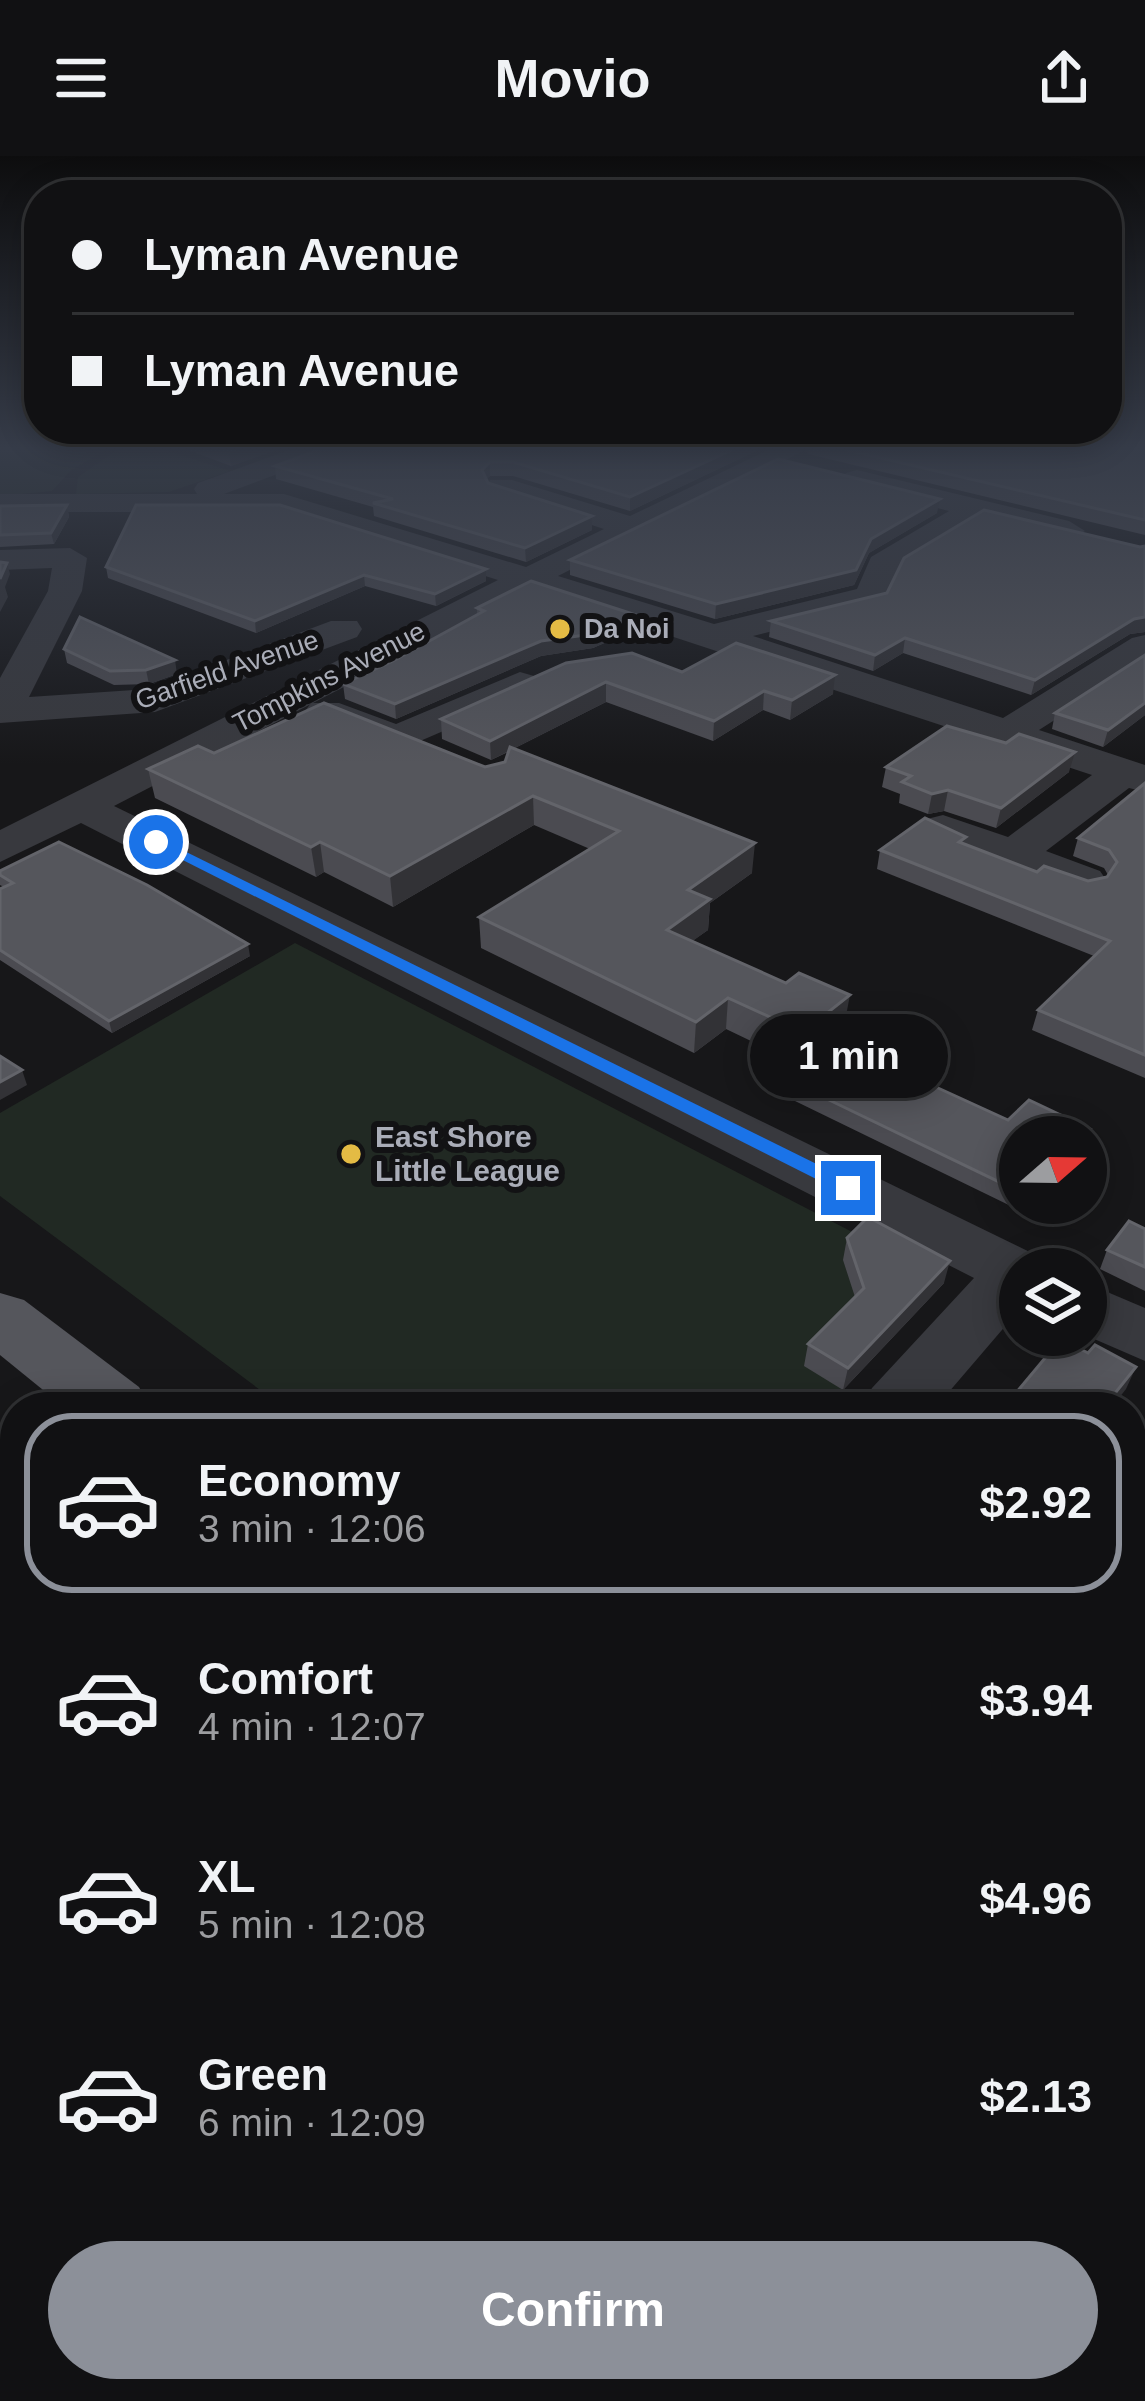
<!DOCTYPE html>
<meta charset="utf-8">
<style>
body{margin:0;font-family:Arial,sans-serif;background:#1a1a1c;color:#f1f3f6;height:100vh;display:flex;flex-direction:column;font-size:45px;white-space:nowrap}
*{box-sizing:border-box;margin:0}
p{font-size:39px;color:#9c9da0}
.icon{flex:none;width:66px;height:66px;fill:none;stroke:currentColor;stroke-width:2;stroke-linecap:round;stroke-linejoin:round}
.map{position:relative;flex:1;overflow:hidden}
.side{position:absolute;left:0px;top:1236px;width:1146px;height:1011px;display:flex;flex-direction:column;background:#111113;border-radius:48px 48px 0 0;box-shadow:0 6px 30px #0003,0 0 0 3px #303133}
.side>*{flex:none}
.banner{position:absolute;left:24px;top:24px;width:1098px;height:264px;border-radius:48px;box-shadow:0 6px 30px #0003,0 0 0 3px #303133;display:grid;align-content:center;height:264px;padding:0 48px;background:#111113}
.needle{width:78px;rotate:70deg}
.fabs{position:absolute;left:999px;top:960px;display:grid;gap:24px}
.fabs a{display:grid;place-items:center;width:108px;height:108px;border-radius:50%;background:#111113;box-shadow:0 6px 30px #0003,0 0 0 3px #303133;font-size:60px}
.end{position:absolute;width:54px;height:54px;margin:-27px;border:15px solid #1a73e8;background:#fff;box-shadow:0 0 0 6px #fff}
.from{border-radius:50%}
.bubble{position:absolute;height:84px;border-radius:42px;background:#111113;box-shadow:0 6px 30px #0003,0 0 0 3px #303133;font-size:39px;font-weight:700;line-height:84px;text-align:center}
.banner b{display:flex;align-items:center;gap:42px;height:114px;font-size:45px}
.banner b+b{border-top:3px solid #303133}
.banner i{width:30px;height:30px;background:#f1f3f6}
ul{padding:21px 0 0;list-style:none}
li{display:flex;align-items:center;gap:36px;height:180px;margin:0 24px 18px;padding:0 24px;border:6px solid transparent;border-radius:48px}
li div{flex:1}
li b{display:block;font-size:45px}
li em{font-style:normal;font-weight:700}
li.current{border-color:#8c9099}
li>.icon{width:108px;height:108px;stroke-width:1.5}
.button{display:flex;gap:24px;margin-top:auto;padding:24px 48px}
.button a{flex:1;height:138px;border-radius:72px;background:#8c9099;color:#fff;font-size:48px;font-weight:700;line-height:138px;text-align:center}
header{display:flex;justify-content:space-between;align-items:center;height:156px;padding:0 48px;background:#111113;font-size:54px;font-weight:700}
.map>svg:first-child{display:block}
</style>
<header><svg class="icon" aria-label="menu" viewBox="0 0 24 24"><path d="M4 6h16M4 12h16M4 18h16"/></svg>Movio<svg class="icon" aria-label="share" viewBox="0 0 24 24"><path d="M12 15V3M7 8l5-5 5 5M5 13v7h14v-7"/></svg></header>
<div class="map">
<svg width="1145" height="2245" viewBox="0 0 1145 2245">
<rect width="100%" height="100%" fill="#171719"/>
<g fill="#212923">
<polygon points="0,294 105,294 70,315 52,335 0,340"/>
<polygon points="117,294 165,294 230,315 169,336 76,338 78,321"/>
<polygon points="295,787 943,1123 824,1251 283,1251 0,1040 0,957"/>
</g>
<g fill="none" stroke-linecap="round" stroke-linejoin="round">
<g fill="#38393e" fill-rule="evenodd">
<polygon points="289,294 330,294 326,300 224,338 284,338 526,411 604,373 490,336 486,330 490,324 512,324 630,360 768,294 805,294 558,420 714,468 857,433 871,401 949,355 846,329 842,323 846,317 857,314 1069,365 1085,375 1069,385 980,363 898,413 884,447 753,480 1003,562 1132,482 1145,479 1145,506 1039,574 1145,609 1145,636 1129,632 1046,695 1100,715 1107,725 1100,735 1084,739 1068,735 927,681 921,672 927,663 943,659 1008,681 1092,619 531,434 114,650 1042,1102 1049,1113 1020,1113 1020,1153 936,1251 862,1251 872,1232 974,1122 81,667 0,706 0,674 498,424 282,356 0,356 0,338 197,338 194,333 198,327"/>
<polygon points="70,392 87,402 82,435 29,541 149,533 331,465 357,465 362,473 357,481 155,556 0,567 0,522 48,435 52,412 0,414 0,394"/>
<polygon points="520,516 534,520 539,528 534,536 397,595 311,563 305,555 311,547 339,547 396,568"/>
<polygon points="1086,1127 1145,1152 1145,1205 1085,1179"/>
<polygon points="0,1830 15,1836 15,1941 0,1935"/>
<polygon points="269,2232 384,2232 390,2245 274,2245"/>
</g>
<g fill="#55565c" fill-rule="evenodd">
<polygon points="0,1137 24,1144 139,1231 150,1251 64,1251 0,1199"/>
<polygon points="1131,1991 1145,1997 1145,2108 1131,2102"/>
</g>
</g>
<g fill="#4b4b51">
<polygon points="188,294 276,294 231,310"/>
<polygon points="758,294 630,355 513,320 490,320 486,323 488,327 592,360 592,374 526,406 374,360 373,351 276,323 275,310"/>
<polygon points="806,294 1145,295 1145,379 808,298"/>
<polygon points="67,349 69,361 54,388 0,391 0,350"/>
<polygon points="136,349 486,425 436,450 365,430 256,477 108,422 106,411"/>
<polygon points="937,357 869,397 854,429 715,463 570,419 570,404"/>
<polygon points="1145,390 1145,476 1130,478 1031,539 903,497 873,515 769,481 771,465"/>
<polygon points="477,452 636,459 636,473 593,492 541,500 396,563 345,543 343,528 393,505 477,458"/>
<polygon points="64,493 177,518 149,528 114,529 67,507"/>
<polygon points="1145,499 1145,559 1103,591 1052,573 1055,557"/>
<polygon points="566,507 682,516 833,538 790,564 763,554 713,585 606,546 515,592 752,717 710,747 708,774 692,785 844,870 799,908 726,873 694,897 481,792 479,761 590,693 534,669 393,751 324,716 316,721 155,642 148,613 214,597 485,611 505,606 508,596 491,604 442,583 441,563"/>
<polygon points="886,611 1069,616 996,672 944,655 928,658 899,647 900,638 882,631"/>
<polygon points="1145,627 1145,922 1032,874 1038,854 1094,800 877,713 880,694 964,688 1037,716 1088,725 1107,721 1108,719 1104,712 1073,700 1078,682"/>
<polygon points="0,715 250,800 112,877 0,804 0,733 4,731 0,729"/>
<polygon points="798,929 1008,964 1090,973 1086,985 1086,981 1020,981 1020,1047 1028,1047 1021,1055 795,945"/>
<polygon points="1145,1073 1145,1135 1100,1113 1107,1094"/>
<polygon points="847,1082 944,1127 843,1234 804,1210 808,1188 855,1141 843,1104"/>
<polygon points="0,1490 15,1502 15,1689 4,1678 0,1682"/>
<polygon points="1131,1622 1145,1632 1145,1785 1131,1775"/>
</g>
<g fill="#323236">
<polygon points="237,294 276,294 231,310 229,297"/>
<polygon points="732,294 758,294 630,355 630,341"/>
<polygon points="490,306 490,320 482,328 482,314"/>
<polygon points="940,343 937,357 869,397 854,429 715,463 716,448 871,383"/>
<polygon points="67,349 69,361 54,388 51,377"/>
<polygon points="592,360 592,374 526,406 525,392"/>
<polygon points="7,407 10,418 5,431 8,441 0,456 0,423"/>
<polygon points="486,413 486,425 436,450 435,438"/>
<polygon points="364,419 365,430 256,477 255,465"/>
<polygon points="636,459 636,473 593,492 541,500 396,563 395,548 541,485"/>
<polygon points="1145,461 1145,476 1130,478 1031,539 1035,524 1134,463"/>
<polygon points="905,482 903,497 873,515 875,499"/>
<polygon points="175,504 177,518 149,528 146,514"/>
<polygon points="835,519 833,538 790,564 792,544"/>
<polygon points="606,526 606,546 491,604 490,585"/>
<polygon points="764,535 763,554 713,585 714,565"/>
<polygon points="1145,547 1145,559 1103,591 1108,574"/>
<polygon points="1075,596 1069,616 996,672 1001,652"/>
<polygon points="948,634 944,655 928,658 932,638"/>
<polygon points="533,640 534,669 393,751 390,720"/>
<polygon points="320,686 324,716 316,721 311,691"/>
<polygon points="755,687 752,717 710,747 708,774 665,805 667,774 688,734"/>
<polygon points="248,788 250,800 112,877 109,865"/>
<polygon points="850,839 844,870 799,908 803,876"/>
<polygon points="728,842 726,873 694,897 696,866"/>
<polygon points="22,914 27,929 0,944 0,926"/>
<polygon points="950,1105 944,1127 843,1234 848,1212"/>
<polygon points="1136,1211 1126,1233 1112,1251 1104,1251"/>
<polygon points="15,1411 15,1440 0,1453 0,1424"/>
<polygon points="0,2113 15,2131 15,2135 0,2120"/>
<polygon points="15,2186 15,2213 0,2230 0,2204"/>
</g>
<g fill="#55565c" stroke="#63646a" stroke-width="3">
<polygon points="318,294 732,294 630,341 513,306 490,306 482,314 488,327 592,360 525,392 373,347 393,343 275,310"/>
<polygon points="847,294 1145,295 1145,364"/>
<polygon points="778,303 940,343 871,383 856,414 716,448 570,404"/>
<polygon points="67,349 51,377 0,379 0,350"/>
<polygon points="136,349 280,349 486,413 435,438 364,419 255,465 106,411"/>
<polygon points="984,354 1140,391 1145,390 1145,461 1134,463 1035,524 905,482 875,499 771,465 887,437 904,402"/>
<polygon points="0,406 7,407 0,423"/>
<polygon points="531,425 636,459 593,478 541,485 395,548 343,528 393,505 484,455 477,452"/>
<polygon points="80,461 175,504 146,514 110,515 64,493"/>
<polygon points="736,487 835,519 792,544 764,535 714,565 606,526 490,585 441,563 566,507 632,497 682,516"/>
<polygon points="1145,499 1145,547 1108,574 1055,557"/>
<polygon points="324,547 485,611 505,606 510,591 755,687 688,734 710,743 667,774 786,827 799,817 850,839 803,876 728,842 696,866 479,761 619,675 533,640 390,720 320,686 311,691 148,613 198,590 214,597"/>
<polygon points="947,570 1006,587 1019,578 1075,596 1001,652 948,634 932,638 902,626 911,620 886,611"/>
<polygon points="1145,627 1145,899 1038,854 1110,785 880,694 925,662 966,681 959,686 1037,716 1044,710 1088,725 1107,721 1117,706 1109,694 1078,682"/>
<polygon points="59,686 147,729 248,788 109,865 0,794 0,733 13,727 0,719 0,715"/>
<polygon points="844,889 1008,964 1029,944 1090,973 1082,981 1020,981 1020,1036 798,929"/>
<polygon points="0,900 22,914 0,926"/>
<polygon points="868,1061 950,1105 848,1212 808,1188 864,1132 847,1082"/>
<polygon points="1129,1065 1145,1073 1145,1111 1107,1094"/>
<polygon points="1061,1183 1088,1197 1095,1189 1136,1211 1104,1251 1022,1251 1010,1244"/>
<polygon points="14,1364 15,1411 0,1424 0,1375"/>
<polygon points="0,1490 15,1502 15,1683 0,1668"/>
<polygon points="1131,1557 1145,1566 1145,1575 1131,1596"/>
<polygon points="1131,1622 1145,1632 1145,1760 1131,1750"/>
<polygon points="0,2120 15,2135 15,2186 0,2204"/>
<polygon points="589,2232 839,2232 854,2245 582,2245"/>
</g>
<linearGradient id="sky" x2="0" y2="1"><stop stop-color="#0d0d0e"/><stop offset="0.48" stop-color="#363c49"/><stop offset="1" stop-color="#363c49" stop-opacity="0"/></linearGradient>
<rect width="1145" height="608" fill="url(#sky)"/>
<polygon fill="#1a73e8" points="156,681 855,1027 858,1032 842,1036 151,688"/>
<g fill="#e4bb44" stroke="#121214" stroke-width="4.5">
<circle cx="560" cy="473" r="12"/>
<circle cx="351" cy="998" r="12"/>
</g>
<g text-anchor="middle" stroke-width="12" stroke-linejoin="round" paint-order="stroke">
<g font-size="27" font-weight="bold" fill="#aaadb8" stroke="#121214" text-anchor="start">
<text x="584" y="482">Da Noi</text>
</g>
<g font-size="27" fill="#aaadb8" stroke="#121214">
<text transform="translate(227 514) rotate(-19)" y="9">Garfield Avenue</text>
<text transform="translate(329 521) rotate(-27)" y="9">Tompkins Avenue</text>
</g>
<g font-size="30" font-weight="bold" fill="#aaadb8" stroke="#121214" text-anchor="start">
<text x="375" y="991">East Shore<tspan x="375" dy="34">Little League</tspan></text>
</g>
</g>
</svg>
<div class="fabs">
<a><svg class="needle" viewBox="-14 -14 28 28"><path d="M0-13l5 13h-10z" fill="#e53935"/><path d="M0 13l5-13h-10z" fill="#9c9da0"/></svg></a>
<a><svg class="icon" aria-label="layers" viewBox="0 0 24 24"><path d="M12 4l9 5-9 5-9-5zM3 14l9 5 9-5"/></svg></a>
</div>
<i class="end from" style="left:156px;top:686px"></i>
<i class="end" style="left:848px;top:1032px"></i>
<div class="bubble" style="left:750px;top:858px;width:198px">1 min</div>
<div class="banner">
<b><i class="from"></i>Lyman Avenue</b>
<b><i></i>Lyman Avenue</b>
</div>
<section class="side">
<ul>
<li class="current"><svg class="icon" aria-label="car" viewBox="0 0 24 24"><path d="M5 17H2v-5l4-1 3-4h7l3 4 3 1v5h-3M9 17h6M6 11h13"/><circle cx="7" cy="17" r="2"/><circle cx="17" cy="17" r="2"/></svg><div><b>Economy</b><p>3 min · 12:06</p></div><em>$2.92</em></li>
<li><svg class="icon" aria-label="car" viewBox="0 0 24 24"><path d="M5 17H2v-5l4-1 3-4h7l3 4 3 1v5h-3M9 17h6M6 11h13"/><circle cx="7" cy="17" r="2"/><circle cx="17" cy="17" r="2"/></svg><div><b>Comfort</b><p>4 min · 12:07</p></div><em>$3.94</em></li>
<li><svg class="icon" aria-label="car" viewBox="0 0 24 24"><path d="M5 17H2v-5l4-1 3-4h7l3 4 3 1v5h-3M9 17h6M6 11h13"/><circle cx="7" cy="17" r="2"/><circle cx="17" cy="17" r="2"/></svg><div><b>XL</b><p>5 min · 12:08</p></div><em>$4.96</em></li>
<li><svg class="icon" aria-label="car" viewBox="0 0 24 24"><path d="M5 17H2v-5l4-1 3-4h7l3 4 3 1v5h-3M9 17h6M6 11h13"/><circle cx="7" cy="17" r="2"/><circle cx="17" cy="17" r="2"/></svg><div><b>Green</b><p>6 min · 12:09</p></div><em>$2.13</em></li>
</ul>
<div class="button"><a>Confirm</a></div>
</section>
</div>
